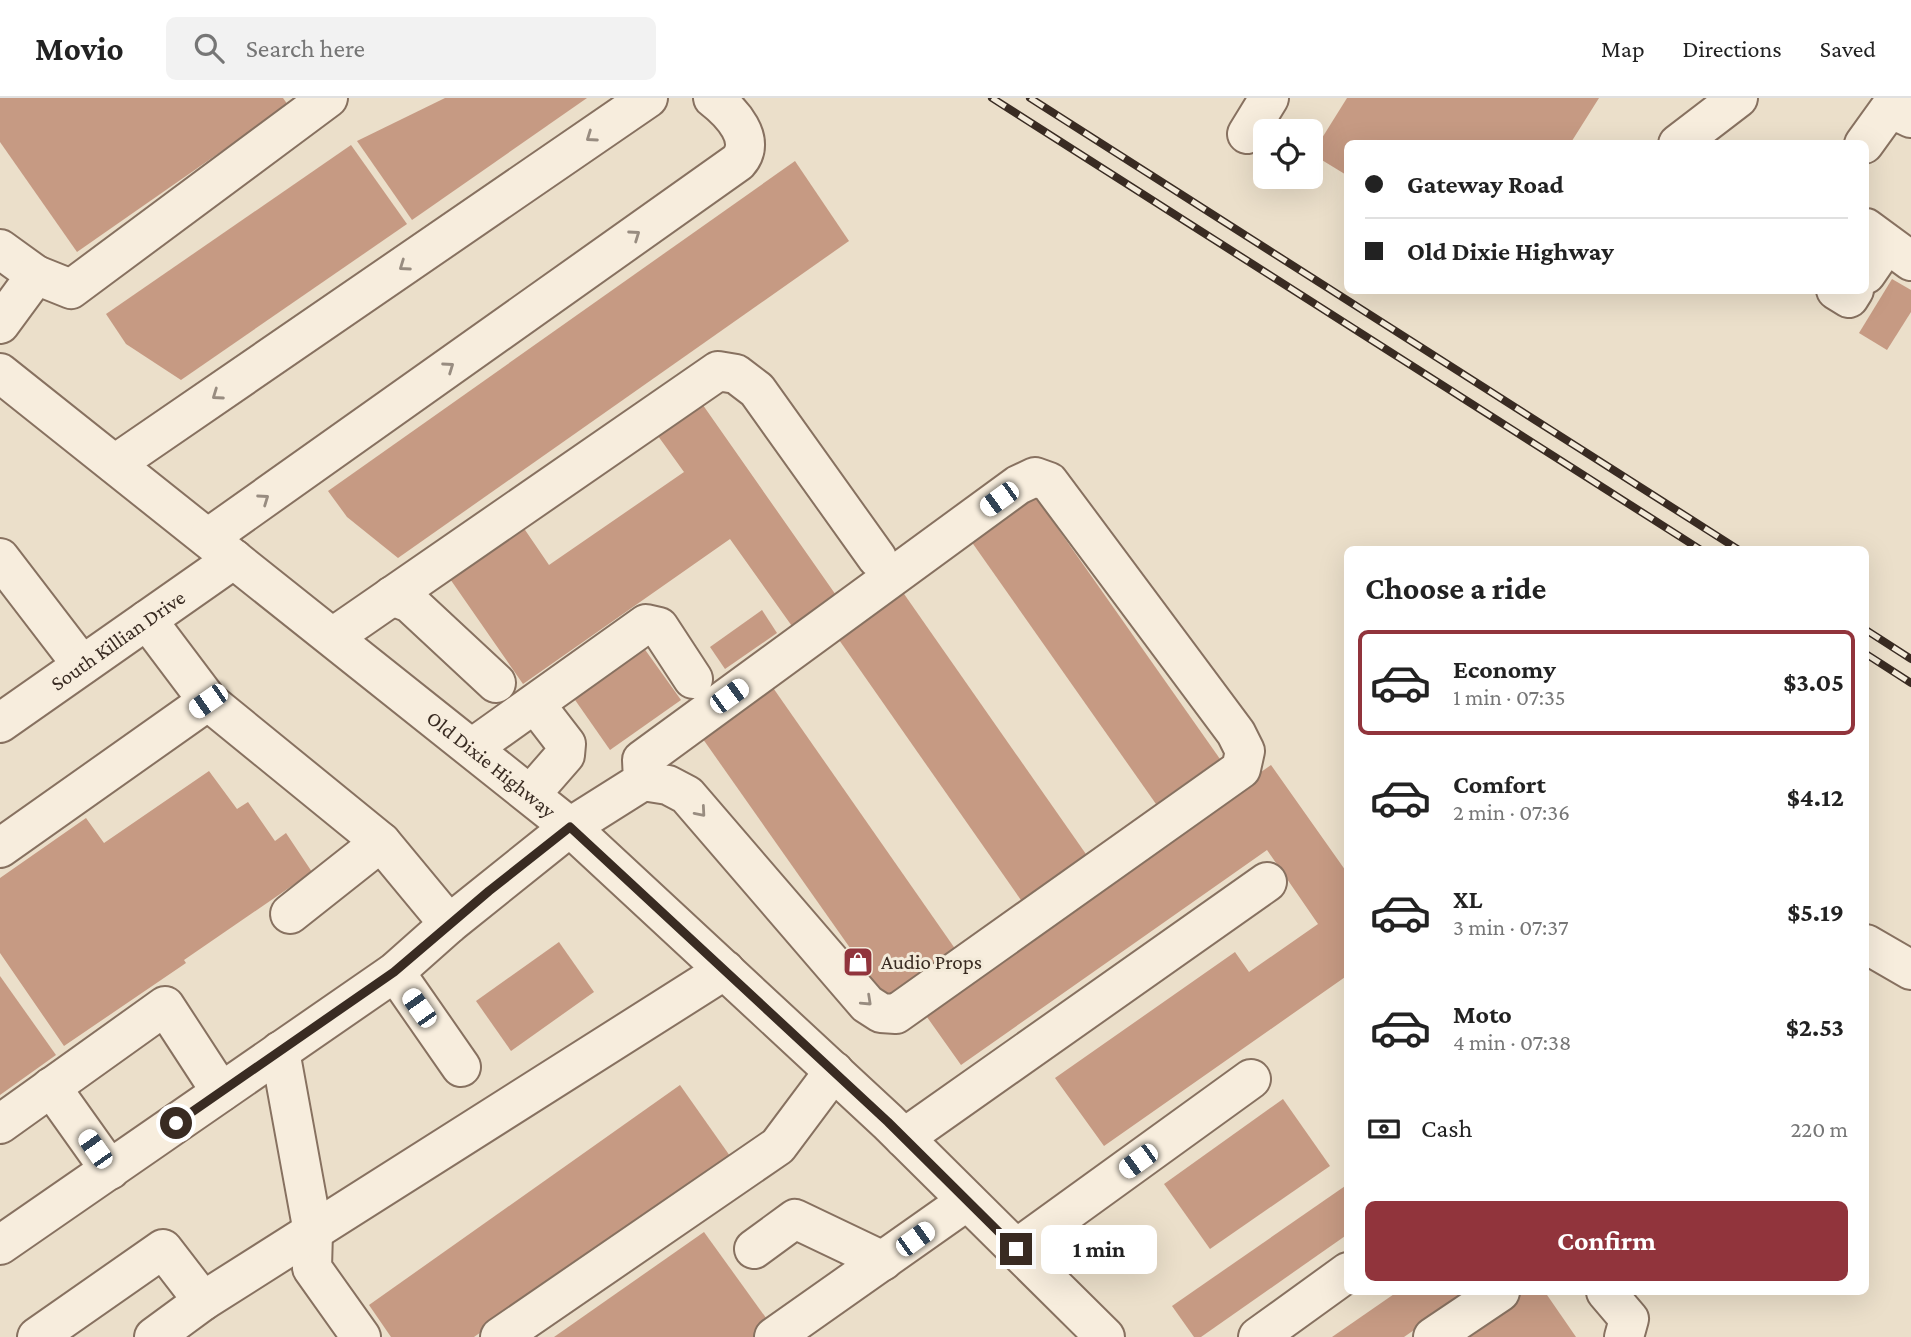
<!DOCTYPE html>
<meta charset="utf-8">
<style>
body{margin:0;font-family:"Crimson Pro",serif;background:#f2f2f2;color:#222;height:100vh;display:flex;flex-direction:column;font-size:26px;white-space:nowrap}
*{box-sizing:border-box;margin:0}
p{font-size:23px;color:#767676}
.icon{flex:none;width:38px;height:38px;fill:none;stroke:currentColor;stroke-width:2;stroke-linecap:round;stroke-linejoin:round}
.map{position:relative;flex:1;overflow:hidden}
.drawer{position:absolute;left:1344px;top:448px;width:525px;height:749px;display:flex;flex-direction:column;background:#fff;border-radius:10px;box-shadow:0 7px 28px #0002}
.drawer>*{flex:none}
.top-card{position:absolute;left:1344px;top:42px;width:525px;height:154px;border-radius:10px;box-shadow:0 7px 28px #0002;display:grid;align-content:center;height:154px;padding:0 21px;background:#fff}
.controls{position:absolute;left:1253px;top:21px;display:grid;gap:14px}
.controls a{display:grid;place-items:center;width:70px;height:70px;border-radius:10px;background:#fff;box-shadow:0 7px 28px #0002;font-size:35px}
.end{position:absolute;width:32px;height:32px;margin:-16px;border:9px solid #392b22;background:#fff;box-shadow:0 0 0 4px #fff}
.from{border-radius:50%}
.bubble{position:absolute;height:49px;border-radius:10px;background:#fff;box-shadow:0 7px 28px #0002;font-size:23px;font-weight:700;line-height:49px;text-align:center}
.car{position:absolute;width:21px;height:42px;margin:-21px -10px;border-radius:9px;box-shadow:0 0 5px 2px #0007;background:linear-gradient(#fff 24%,#345 0 40%,#fff 0 76%,#345 0 86%,#fff 0)}
.top-card b{display:flex;align-items:center;gap:24px;height:66px;font-size:26px}
.top-card b+b{border-top:2px solid #e0e0e0}
.top-card i{width:18px;height:18px;background:#222}
ul{padding:0;list-style:none}
li{display:flex;align-items:center;gap:21px;height:105px;margin:0 14px 10px;padding:0 7px;border:4px solid transparent;border-radius:10px}
li div{flex:1}
li b{display:block;font-size:26px}
li em{font-style:normal;font-weight:700}
li.current{border-color:#91343c}
li>.icon{width:63px;height:63px;stroke-width:1.5}
h2{padding:0 21px;font-size:32px;line-height:84px}
.pay{display:flex;align-items:center;gap:18px;height:77px;padding:0 21px;font-size:26px}
.pay p{margin-inline-start:auto}
.button{display:flex;gap:14px;margin-top:auto;padding:14px 21px}
.button a{flex:1;height:80px;border-radius:10px;background:#91343c;color:#fff;font-size:28px;font-weight:700;line-height:80px;text-align:center}
header{display:flex;align-items:center;gap:42px;box-sizing:border-box;height:98px;padding:0 35px;background:#fff;border-bottom:2px solid #e0e0e0}
header strong{font-size:33px}
nav{display:flex;gap:38px;margin-inline-start:auto;font-size:24px}
.search{width:490px;height:63px;background:#f2f2f2;display:flex;align-items:center;gap:18px;box-sizing:border-box;padding:0 24px;border-radius:10px;color:#767676;font-size:26px}
.map>svg:first-child{display:block}
</style>
<header>
<strong>Movio</strong>
<div class="search"><svg class="icon" aria-label="search" viewBox="0 0 24 24"><circle cx="10" cy="10" r="6"/><path d="M15 15l6 6"/></svg>Search here</div>
<nav><a>Map</a><a>Directions</a><a>Saved</a></nav>
</header>
<div class="map">
<svg width="1911" height="1239" viewBox="0 0 1911 1239">
<rect width="100%" height="100%" fill="#ebdfca"/>
<g fill="#c69a83">
<polygon points="0,0 283,0 288,7 77,154 0,44"/>
<polygon points="445,0 587,0 412,122 357,43"/>
<polygon points="1347,0 1599,0 1570,46 1348,46 1348,78 1312,56"/>
<polygon points="351,47 407,126 181,282 126,246 106,216"/>
<polygon points="795,63 849,143 398,460 347,419 328,393"/>
<polygon points="1892,181 1911,192 1911,214 1887,252 1859,235"/>
<polygon points="698,300 838,500 794,531 730,441 523,586 448,478 521,426 549,467 684,374 653,331"/>
<polygon points="1035,398 1220,661 1156,706 971,443"/>
<polygon points="902,493 1088,759 1023,805 837,539"/>
<polygon points="762,512 777,535 725,571 710,549"/>
<polygon points="636,539 681,602 610,652 566,589"/>
<polygon points="769,584 956,852 886,901 698,634"/>
<polygon points="1271,667 1348,776 1348,877 1104,1048 1055,980 1235,854 1249,874 1318,826 1267,752 961,967 922,912"/>
<polygon points="209,673 237,711 248,704 275,743 286,735 312,774 184,862 186,865 64,948 0,855 0,780 86,720 104,745"/>
<polygon points="559,844 594,894 511,953 476,903"/>
<polygon points="0,878 56,957 0,997"/>
<polygon points="680,987 730,1058 474,1239 391,1239 369,1207"/>
<polygon points="1283,1001 1330,1068 1210,1151 1164,1086"/>
<polygon points="1348,1086 1348,1136 1201,1239 1194,1239 1172,1208"/>
<polygon points="704,1134 774,1231 762,1239 554,1239"/>
<polygon points="1397,1194 1469,1194 1404,1239 1332,1239"/>
<polygon points="1524,1194 1545,1194 1576,1239 1459,1239"/>
</g>
<g fill="none" stroke-linecap="round" stroke-linejoin="round">
<g stroke="#877160" stroke-width="42">
<g id="minor">
<polyline points="1247,36 1269,0"/>
<polyline points="1678,46 1738,0"/>
<polyline points="1864,46 1890,10 1911,20"/>
<polyline points="1866,130 1911,163"/>
<polyline points="0,151 36,177 0,226"/>
<polyline points="1866,176 1886,147"/>
<polyline points="36,177 71,191 328,0"/>
<polyline points="1836,192 1849,200 1854,192"/>
<path id="s1" d="M 0,275 L 570,729 L 888,1024 L 1105,1239"/>
<polyline points="115,366 648,0"/>
<path d="M 208,440 L 738,64 C 758,42 731,14 713,0"/>
<polyline points="0,460 82,567"/>
<polyline points="392,498 410,505 496,585"/>
<polyline points="333,539 718,273 736,276 757,292 877,460"/>
<polyline points="208,603 381,744 449,826"/>
<path id="s2" d="M 0,625 L 234,461"/>
<polyline points="472,650 646,526 659,529 693,581"/>
<polyline points="531,696 565,657 566,646 539,611 532,608"/>
<polyline points="0,750 208,603 147,522"/>
<polyline points="290,816 381,744"/>
<polyline points="1866,846 1911,872"/>
<polyline points="395,874 461,969"/>
<polyline points="280,953 313,1134 312,1170 361,1239"/>
<polyline points="51,989 110,1072"/>
<polyline points="0,1026 165,908 221,994"/>
<polyline points="904,1040 1267,784"/>
<polyline points="0,1147 395,874 449,826 570,729 643,683 668,687 687,697 867,906 881,915 896,916 1241,671 1245,653 1236,635 1049,384 1035,379 1018,387 642,662 643,683"/>
<polyline points="754,1151 795,1121 883,1163"/>
<polyline points="1016,1151 1251,981"/>
<polyline points="1606,1194 1629,1221 1624,1239"/>
<polyline points="37,1239 163,1151 203,1203"/>
<polyline points="154,1239 203,1203 725,872"/>
<polyline points="500,1239 778,1048 834,973"/>
<polyline points="774,1239 967,1103"/>
<polyline points="1258,1239 1348,1174"/>
<polyline points="1433,1239 1500,1194"/>
</g>
</g>
<use href="#minor" stroke="#f7eddd" stroke-width="38"/>
<g stroke="#392b22" stroke-width="8">
<g id="rail">
<polyline points="992,0 1701,452"/>
<polyline points="1030,0 1739,452"/>
<polyline points="1866,532 1911,561"/>
<polyline points="1866,556 1911,585"/>
</g>
</g>
<use href="#rail" stroke="#f3ead9" stroke-width="5" stroke-dasharray="16" stroke-linecap="butt"/>
</g>
<defs><path id="oneway-chevron" d="M-2-3.5L2.5 0L-2 3.5" fill="none" stroke-width="1.6" stroke-linecap="round" stroke-linejoin="round" transform="scale(1.75)"/></defs>
<g stroke="#988c80">
<use href="#oneway-chevron" transform="translate(591 39) rotate(145)"/>
<use href="#oneway-chevron" transform="translate(635 137) rotate(-35)"/>
<use href="#oneway-chevron" transform="translate(404 168) rotate(145)"/>
<use href="#oneway-chevron" transform="translate(449 269) rotate(-35)"/>
<use href="#oneway-chevron" transform="translate(217 297) rotate(145)"/>
<use href="#oneway-chevron" transform="translate(264 401) rotate(-35)"/>
<use href="#oneway-chevron" transform="translate(701 714) rotate(49)"/>
<use href="#oneway-chevron" transform="translate(867 903) rotate(43)"/>
</g>
<g fill="none" stroke-linecap="round" stroke-linejoin="round">
<polyline stroke="#392b22" stroke-width="9" points="176,1025 394,874 489,793 570,729 888,1024 1016,1151"/>
</g>
<defs>
<g id="shop-square" transform="scale(1.575)"><rect x="-9" y="-9" width="18" height="18" rx="4" fill="#91343c" stroke="#f3ead9"/><path d="M-5-2.5h2.3a2.7 3.5 0 0 1 5.4 0H5L5.5 6h-11ZM-1.5-2.5h3a1.5 2.3 0 0 0-3 0Z" fill="#fff"/></g>
</defs>
<g fill-rule="evenodd">
<use href="#shop-square" x="858" y="864"/>
</g>
<g text-anchor="middle" stroke-width="6" stroke-linejoin="round" paint-order="stroke">
<g font-size="21" fill="#392b22" stroke="#f3ead9">
<text dy="7" stroke="none"><textPath href="#s2" startOffset="144">South Killian Drive</textPath></text>
<text dy="7" stroke="none"><textPath href="#s1" startOffset="628">Old Dixie Highway</textPath></text>
</g>
<g font-size="21" fill="#392b22" stroke="#f3ead9" text-anchor="start">
<text x="881" y="871">Audio Props</text>
</g>
</g>
</svg>
<div class="controls">
<a><svg class="icon" aria-label="locate" viewBox="0 0 24 24"><circle cx="12" cy="12" r="6"/><path d="M12 2v4M12 18v4M2 12h4M18 12h4"/></svg></a>
</div>
<i class="end from" style="left:176px;top:1025px"></i>
<i class="end" style="left:1016px;top:1151px"></i>
<div class="bubble" style="left:1041px;top:1127px;width:116px">1 min</div>
<i class="car" style="left:999px;top:401px;rotate:234deg"></i>
<i class="car" style="left:729px;top:598px;rotate:54deg"></i>
<i class="car" style="left:208px;top:603px;rotate:235deg"></i>
<i class="car" style="left:419px;top:910px;rotate:325deg"></i>
<i class="car" style="left:95px;top:1051px;rotate:325deg"></i>
<i class="car" style="left:1138px;top:1063px;rotate:234deg"></i>
<i class="car" style="left:915px;top:1141px;rotate:54deg"></i>
<div class="top-card">
<b><i class="from"></i>Gateway Road</b>
<b><i></i>Old Dixie Highway</b>
</div>
<section class="drawer">
<h2>Choose a ride</h2>
<ul>
<li class="current"><svg class="icon" aria-label="car" viewBox="0 0 24 24"><path d="M5 17H2v-5l4-1 3-4h7l3 4 3 1v5h-3M9 17h6M6 11h13"/><circle cx="7" cy="17" r="2"/><circle cx="17" cy="17" r="2"/></svg><div><b>Economy</b><p>1 min · 07:35</p></div><em>$3.05</em></li>
<li><svg class="icon" aria-label="car" viewBox="0 0 24 24"><path d="M5 17H2v-5l4-1 3-4h7l3 4 3 1v5h-3M9 17h6M6 11h13"/><circle cx="7" cy="17" r="2"/><circle cx="17" cy="17" r="2"/></svg><div><b>Comfort</b><p>2 min · 07:36</p></div><em>$4.12</em></li>
<li><svg class="icon" aria-label="car" viewBox="0 0 24 24"><path d="M5 17H2v-5l4-1 3-4h7l3 4 3 1v5h-3M9 17h6M6 11h13"/><circle cx="7" cy="17" r="2"/><circle cx="17" cy="17" r="2"/></svg><div><b>XL</b><p>3 min · 07:37</p></div><em>$5.19</em></li>
<li><svg class="icon" aria-label="car" viewBox="0 0 24 24"><path d="M5 17H2v-5l4-1 3-4h7l3 4 3 1v5h-3M9 17h6M6 11h13"/><circle cx="7" cy="17" r="2"/><circle cx="17" cy="17" r="2"/></svg><div><b>Moto</b><p>4 min · 07:38</p></div><em>$2.53</em></li>
</ul>
<div class="pay"><svg class="icon" aria-label="cash" viewBox="0 0 24 24"><path d="M3 7h18v10H3z"/><circle cx="12" cy="12" r="2"/></svg>Cash<p>220 m</p></div>
<div class="button"><a>Confirm</a></div>
</section>
</div>
